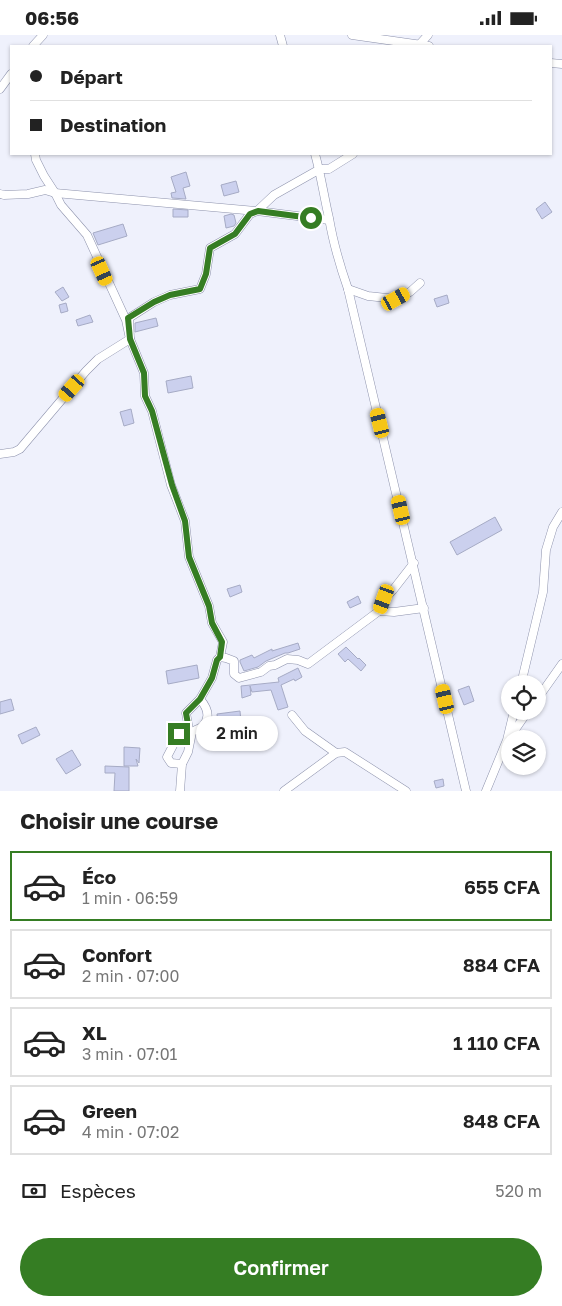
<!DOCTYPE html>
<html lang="fr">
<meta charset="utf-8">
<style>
body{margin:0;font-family:"Golos Text",sans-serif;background:#f2f2f2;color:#222;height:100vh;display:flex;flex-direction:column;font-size:19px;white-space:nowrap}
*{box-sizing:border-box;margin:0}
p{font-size:16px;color:#767676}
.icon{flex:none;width:28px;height:28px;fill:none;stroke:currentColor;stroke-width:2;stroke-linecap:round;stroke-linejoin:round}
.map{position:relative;height:756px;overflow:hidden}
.sheet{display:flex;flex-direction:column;background:#fff;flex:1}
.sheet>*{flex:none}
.top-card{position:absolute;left:10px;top:10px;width:542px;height:110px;border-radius:0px;box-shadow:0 1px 4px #0004;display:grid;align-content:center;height:110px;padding:0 20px;background:#fff}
.buttons{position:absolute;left:501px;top:640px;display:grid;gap:10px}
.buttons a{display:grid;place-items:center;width:45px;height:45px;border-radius:50%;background:#fff;box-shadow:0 1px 4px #0004;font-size:25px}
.end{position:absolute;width:22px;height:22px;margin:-11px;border:6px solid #357d23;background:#fff;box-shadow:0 0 0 2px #fff}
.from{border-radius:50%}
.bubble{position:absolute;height:35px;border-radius:18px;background:#fff;box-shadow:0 1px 4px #0004;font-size:16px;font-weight:600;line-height:35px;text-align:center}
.car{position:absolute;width:15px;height:30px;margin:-15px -8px;border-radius:6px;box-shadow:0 0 4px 1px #0007;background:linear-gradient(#f5c518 24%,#345 0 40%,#f5c518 0 76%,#345 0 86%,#f5c518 0)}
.top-card b{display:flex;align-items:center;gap:18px;height:48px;font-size:19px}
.top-card b+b{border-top:1px solid #e0e0e0}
.top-card i{width:12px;height:12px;background:#222}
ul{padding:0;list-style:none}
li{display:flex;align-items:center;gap:15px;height:70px;margin:0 10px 8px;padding:0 10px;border:2px solid #e0e0e0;border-radius:0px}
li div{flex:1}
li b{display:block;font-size:19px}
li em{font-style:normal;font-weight:600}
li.current{border-color:#357d23}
li>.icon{width:45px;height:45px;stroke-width:1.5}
h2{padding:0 20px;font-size:22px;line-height:60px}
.pay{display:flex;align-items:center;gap:12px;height:55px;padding:0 20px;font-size:19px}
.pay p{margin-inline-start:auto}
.primary-button{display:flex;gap:10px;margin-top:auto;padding:10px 20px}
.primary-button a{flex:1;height:58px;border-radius:30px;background:#357d23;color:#fff;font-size:20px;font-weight:600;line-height:58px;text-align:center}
.status{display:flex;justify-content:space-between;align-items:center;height:35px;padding:0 25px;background:#fff;direction:ltr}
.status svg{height:14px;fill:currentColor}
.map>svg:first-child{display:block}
</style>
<div class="status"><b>06:56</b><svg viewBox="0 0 49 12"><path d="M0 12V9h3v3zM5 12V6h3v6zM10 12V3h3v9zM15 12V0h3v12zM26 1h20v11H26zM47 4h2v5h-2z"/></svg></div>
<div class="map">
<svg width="562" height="756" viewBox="0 0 562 756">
<rect width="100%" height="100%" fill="#eff1fc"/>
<g fill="#cbd0ee" stroke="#a6abc5">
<polygon points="186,137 190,151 183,153 186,164 172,163 171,158 176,157 171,142"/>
<polygon points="236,146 239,157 224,161 221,150"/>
<polygon points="545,167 552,177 542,184 536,174"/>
<polygon points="173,174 188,175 188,182 173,182"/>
<polygon points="231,179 234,180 236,188 234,191 226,193 224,181"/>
<polygon points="123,189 127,201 98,210 93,198"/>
<polygon points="63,252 69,262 62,266 55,257"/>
<polygon points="447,260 449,268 437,272 434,264"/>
<polygon points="66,268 68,276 61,278 59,270"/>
<polygon points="90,280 93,287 78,291 76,285"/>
<polygon points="156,283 158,291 135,297 135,288"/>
<polygon points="191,341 193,353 168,358 166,346"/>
<polygon points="131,374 134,388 124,391 120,377"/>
<polygon points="495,482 502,495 457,520 450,507"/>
<polygon points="240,550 242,557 230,562 227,554"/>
<polygon points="358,561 361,568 350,573 347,567"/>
<polygon points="298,608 300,614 288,618 285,618 266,626 258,632 244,636 240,627 240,625 252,620 254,623 272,614 272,616"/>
<polygon points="346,612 358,624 359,623 366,630 361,636 348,624 345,627 338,619"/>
<polygon points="197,630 199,643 168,649 166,636"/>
<polygon points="298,633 302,642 295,646 294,644 281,650 288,672 278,675 271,655 252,657 250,651 251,660 242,663 241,651 279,647 278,643"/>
<polygon points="469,651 474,666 464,670 458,655"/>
<polygon points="11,664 14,675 0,679 0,667"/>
<polygon points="240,676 241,687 230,688 230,690 227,690 228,700 219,702 217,679"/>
<polygon points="36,692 40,700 22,709 18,700"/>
<polygon points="124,712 140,713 139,728 136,724 138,731 124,731"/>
<polygon points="72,715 81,730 66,739 56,724"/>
<polygon points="105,731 129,732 129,756 114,756 115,738 105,738"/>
<polygon points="443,744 444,751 436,753 434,746"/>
</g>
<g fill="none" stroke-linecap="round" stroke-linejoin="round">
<g stroke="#8d92ac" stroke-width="9">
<g id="minor">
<polyline points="280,0 283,11"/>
<polyline points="352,0 429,11"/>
<polyline points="419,10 428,0"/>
<polyline points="33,11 43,0"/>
<polyline points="551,28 562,29"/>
<polyline points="0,54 11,39"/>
<path d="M 35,119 L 36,125 L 44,141 L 55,158 L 61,170 L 87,200 L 126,285 L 130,304 L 144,338 L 145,361 L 152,376 L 171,450 L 185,486 L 189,522 L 209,571 L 212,588 L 223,607 L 220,622 L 217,625 L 212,643 L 200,664 C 206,671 212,681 203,691 C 201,693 195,695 192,697 L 188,717 L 182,729 L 180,756"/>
<path d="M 315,119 C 321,140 324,162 329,183 C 333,207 340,231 348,254 L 466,756"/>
<polyline points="0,159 4,160 28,159 45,155 55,158 257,176 329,185"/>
<polyline points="348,254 368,261 396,264 410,257 420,248"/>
<polyline points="0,419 14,417 20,414 86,336 98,324 130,304 129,283 154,267 170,260 200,254 206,239 210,213 235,199 250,179 257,176 274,160 320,134 329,134 353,119"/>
<polyline points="379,576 394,577 424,573"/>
<polyline points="220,622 226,623 234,626 234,639 239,643 261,637 269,631 275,630 287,624 298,625 308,629 379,576 384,564 393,555 414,528"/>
<polyline points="521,649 543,557 546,515 553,492 562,477"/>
<polyline points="538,663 562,629"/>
<polyline points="292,680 305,696 336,718"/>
<polyline points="510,702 528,676"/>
<polyline points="182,729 171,728 167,722 179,699 189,695 186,678 200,664"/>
<polyline points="284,756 336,718 345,717 406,756"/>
<polyline points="486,756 507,705 514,676"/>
</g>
</g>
<use href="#minor" stroke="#fff" stroke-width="8"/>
</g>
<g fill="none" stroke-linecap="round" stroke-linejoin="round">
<polyline stroke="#357d23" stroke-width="6" points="179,699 189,695 186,678 200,664 212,643 217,625 220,622 222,607 212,588 209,571 189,522 185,486 172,450 152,376 145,361 144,338 130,304 128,283 154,267 170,260 200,254 206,239 210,213 235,199 250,179 258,176 311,183"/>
</g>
</svg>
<div class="buttons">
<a><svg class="icon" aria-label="locate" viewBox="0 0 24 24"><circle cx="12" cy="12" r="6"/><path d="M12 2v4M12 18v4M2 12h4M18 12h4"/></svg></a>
<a><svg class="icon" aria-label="layers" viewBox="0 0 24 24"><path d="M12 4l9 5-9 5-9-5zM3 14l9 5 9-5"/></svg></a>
</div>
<i class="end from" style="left:311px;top:183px"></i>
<i class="end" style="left:179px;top:699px"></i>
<div class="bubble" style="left:196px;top:681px;width:82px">2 min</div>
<i class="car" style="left:102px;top:236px;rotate:156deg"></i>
<i class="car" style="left:396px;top:264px;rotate:61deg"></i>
<i class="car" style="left:72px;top:353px;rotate:221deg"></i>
<i class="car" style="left:380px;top:388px;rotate:346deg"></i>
<i class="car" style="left:401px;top:475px;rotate:347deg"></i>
<i class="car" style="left:384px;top:564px;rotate:200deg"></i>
<i class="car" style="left:445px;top:664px;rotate:347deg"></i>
<div class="top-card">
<b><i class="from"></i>Départ</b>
<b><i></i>Destination</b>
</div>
</div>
<section class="sheet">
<h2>Choisir une course</h2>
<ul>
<li class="current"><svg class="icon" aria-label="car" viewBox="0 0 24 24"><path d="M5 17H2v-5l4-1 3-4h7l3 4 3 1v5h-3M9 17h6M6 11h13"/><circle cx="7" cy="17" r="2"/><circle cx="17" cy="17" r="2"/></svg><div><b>Éco</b><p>1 min · 06:59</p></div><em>655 CFA</em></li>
<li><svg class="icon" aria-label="car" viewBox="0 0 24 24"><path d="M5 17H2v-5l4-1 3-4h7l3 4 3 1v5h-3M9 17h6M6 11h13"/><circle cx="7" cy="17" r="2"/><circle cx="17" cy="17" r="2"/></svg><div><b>Confort</b><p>2 min · 07:00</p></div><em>884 CFA</em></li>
<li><svg class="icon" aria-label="car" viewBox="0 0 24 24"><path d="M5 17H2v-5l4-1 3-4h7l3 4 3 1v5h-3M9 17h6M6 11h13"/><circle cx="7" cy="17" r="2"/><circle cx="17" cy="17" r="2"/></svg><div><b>XL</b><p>3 min · 07:01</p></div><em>1 110 CFA</em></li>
<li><svg class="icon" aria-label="car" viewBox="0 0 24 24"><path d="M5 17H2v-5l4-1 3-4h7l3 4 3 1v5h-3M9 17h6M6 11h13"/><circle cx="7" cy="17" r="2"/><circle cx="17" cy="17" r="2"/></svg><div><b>Green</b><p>4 min · 07:02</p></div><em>848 CFA</em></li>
</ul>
<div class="pay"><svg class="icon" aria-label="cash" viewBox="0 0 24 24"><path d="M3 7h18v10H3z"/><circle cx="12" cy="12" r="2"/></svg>Espèces<p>520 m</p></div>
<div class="primary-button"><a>Confirmer</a></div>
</section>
